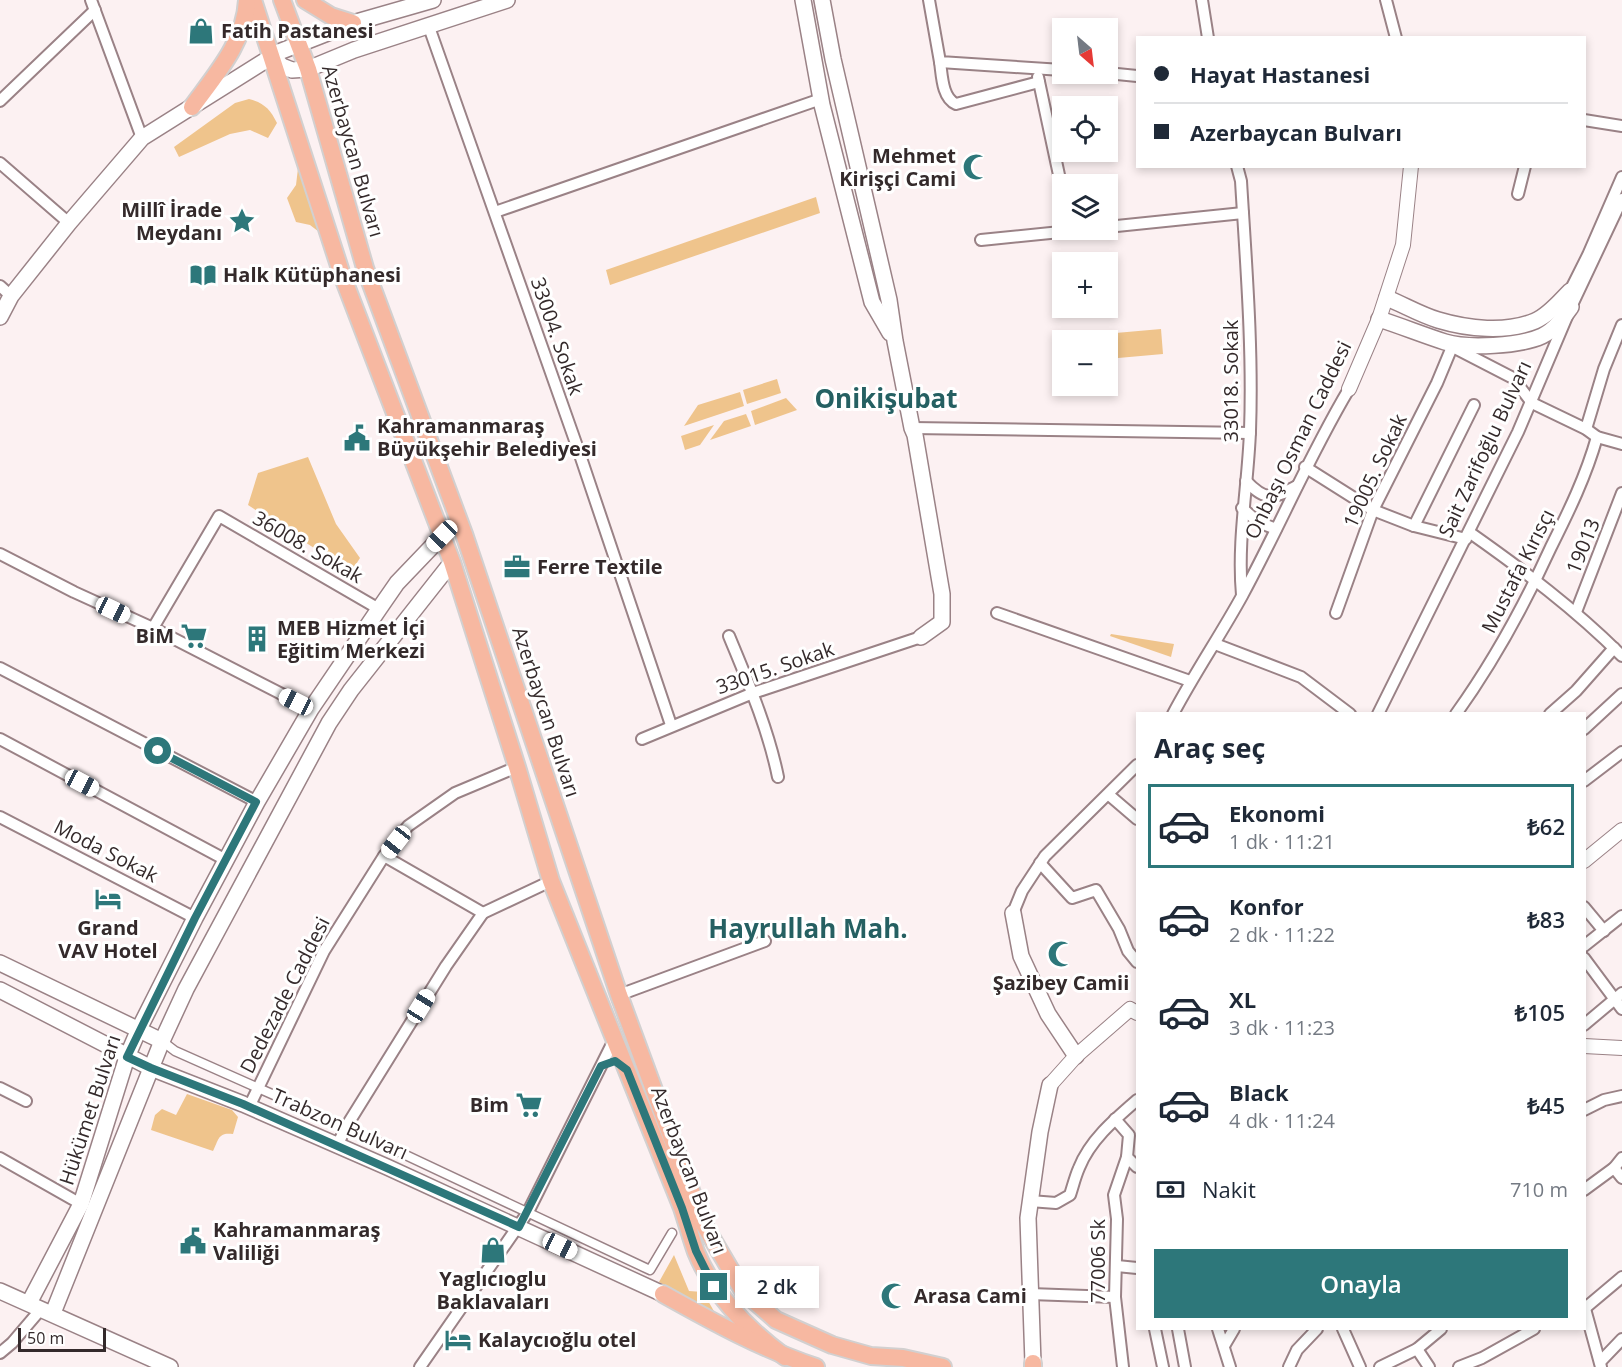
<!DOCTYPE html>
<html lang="tr">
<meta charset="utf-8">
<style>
body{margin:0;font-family:"Open Sans",sans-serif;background:#f6f6f7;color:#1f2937;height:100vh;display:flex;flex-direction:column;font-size:22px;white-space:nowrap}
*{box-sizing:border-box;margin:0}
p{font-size:20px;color:#747a83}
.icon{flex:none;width:33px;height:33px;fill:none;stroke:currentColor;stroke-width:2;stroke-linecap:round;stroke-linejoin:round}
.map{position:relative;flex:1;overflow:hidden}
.drawer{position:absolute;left:1136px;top:712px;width:450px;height:618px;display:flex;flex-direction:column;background:#fff;border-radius:0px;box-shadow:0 3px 9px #0003}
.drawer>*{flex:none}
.guide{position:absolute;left:1136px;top:36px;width:450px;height:132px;border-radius:0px;box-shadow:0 3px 9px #0003;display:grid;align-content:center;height:132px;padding:0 18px;background:#fff}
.needle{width:39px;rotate:152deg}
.fabs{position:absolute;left:1052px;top:18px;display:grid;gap:12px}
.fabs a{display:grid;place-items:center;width:66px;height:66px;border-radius:0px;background:#fff;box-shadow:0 3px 9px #0003;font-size:30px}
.scale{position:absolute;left:18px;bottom:15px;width:88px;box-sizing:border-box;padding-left:6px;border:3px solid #342a2b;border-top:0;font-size:16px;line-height:21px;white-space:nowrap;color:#342a2b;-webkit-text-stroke:4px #fff;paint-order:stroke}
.end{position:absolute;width:27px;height:27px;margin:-14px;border:8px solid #2d777a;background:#fff;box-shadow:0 0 0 3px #fff}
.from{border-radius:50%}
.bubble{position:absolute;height:42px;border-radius:0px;background:#fff;box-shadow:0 3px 9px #0003;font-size:20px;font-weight:600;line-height:42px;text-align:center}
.car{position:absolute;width:18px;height:36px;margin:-18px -9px;border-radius:8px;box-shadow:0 0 4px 2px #0007;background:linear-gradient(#fff 24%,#345 0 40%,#fff 0 76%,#345 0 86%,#fff 0)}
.guide b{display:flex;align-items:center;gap:21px;height:57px;font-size:22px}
.guide b+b{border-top:2px solid #e0e1e3}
.guide i{width:15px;height:15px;background:#1f2937}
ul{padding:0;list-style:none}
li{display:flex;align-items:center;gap:18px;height:84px;margin:0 12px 9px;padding:0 6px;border:3px solid transparent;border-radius:0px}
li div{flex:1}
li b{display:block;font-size:22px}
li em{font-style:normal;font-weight:600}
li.on{border-color:#2d777a}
li>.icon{width:54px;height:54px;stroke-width:1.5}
h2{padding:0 18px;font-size:27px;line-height:72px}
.pay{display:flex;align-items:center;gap:15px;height:66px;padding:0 18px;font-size:22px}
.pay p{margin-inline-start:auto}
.button{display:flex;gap:12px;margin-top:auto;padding:12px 18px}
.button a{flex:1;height:69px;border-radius:0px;background:#2d777a;color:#fff;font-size:24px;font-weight:600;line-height:69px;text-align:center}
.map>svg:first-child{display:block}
</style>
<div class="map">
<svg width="1622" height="1367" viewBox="0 0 1622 1367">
<rect width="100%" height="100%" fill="#fcf1f2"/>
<g fill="#efc48c">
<path d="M 249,99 C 264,103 270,109 277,123 L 268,138 L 250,130 L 230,134 L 179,157 L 174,147 L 235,103 Z"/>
<polygon points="299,160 327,238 310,225 296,222 287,198 296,185"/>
<polygon points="816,197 820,213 610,285 606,270"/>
<polygon points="1161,329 1163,354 1107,359 1107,340 1094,340 1093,335"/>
<polygon points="777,379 781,393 747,404 743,390"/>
<polygon points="740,392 744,406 684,426 698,405"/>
<polygon points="786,398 797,410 755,425 751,411"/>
<polygon points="746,414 751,426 710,440 724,421"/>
<polygon points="714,425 700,445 685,450 681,436"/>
<polygon points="308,457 336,524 360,558 351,572 248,505 258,473"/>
<polygon points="1111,634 1174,644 1171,657 1110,636"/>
<path d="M 187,1094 L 232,1110 L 238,1117 L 233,1134 C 218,1132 219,1139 213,1151 L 151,1130 L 155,1115 L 162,1109 L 176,1115 Z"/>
<polygon points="674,1255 689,1291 703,1292 715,1313 659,1282"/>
</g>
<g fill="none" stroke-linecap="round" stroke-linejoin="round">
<g stroke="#9a8286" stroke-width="11">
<polyline id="pedestrian" points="162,1041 175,1051 346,1127 650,1270 672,1233"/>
</g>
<g stroke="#9a8286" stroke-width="14">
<g id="minor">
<polyline points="91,0 142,138"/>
<polyline points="929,0 940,62 1062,70"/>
<polyline points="1202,0 1208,38"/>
<polyline points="1386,0 1396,38"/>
<polyline points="429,27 578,449 671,725"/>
<path d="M 940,62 C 942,75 942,98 956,104 L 1039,82"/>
<polyline points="1107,73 1137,76"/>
<polyline points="1038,77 1062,189"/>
<polyline points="0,101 95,10"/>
<polyline points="1584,120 1622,126"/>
<polyline points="0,163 69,223"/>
<path d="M 1237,166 L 1241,181 C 1246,264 1253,348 1250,431 C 1248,486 1237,540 1242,595"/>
<polyline points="1518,194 1525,166"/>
<polyline points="495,212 821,99"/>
<polyline points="1107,227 1243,213"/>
<polyline points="981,240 1080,230"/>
<polyline points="0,286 11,296"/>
<polyline points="1570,291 1588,255 1622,177"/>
<polyline points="1451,346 1513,378 1532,403"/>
<polyline points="1532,403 1586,429 1597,437 1622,444"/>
<polyline points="912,428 1250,433"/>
<polyline points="1586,429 1604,369 1622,325"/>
<polyline points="1305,467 1373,510 1414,526 1466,539"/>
<path d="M 1246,481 C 1266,502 1273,499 1297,486"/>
<polyline points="1242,508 1258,522 1276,529"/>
<polyline points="1414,526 1474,405"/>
<path d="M 1469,532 C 1523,570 1575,609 1622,656"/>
<polyline points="0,554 74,592 153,628 311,709"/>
<polyline points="1576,612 1622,493"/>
<polyline points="997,613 1190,681"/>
<polyline points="1336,613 1373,510 1437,383 1452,347"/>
<polyline points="153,628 219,516 379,609"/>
<path d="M 729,636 C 748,682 768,728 778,777"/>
<polyline points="1215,644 1301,677 1350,714"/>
<polyline points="0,668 257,802"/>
<path d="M 1173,714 C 1194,674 1220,636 1242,596 C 1279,528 1309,456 1349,389"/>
<polyline points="1378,714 1518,432 1571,307 1622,199"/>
<path d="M 1456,714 C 1494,661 1524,606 1551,547 C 1569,511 1586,476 1597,437"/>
<polyline points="1550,714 1576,691 1614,648"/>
<polyline points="1584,729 1622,694"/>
<polyline points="0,739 226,860"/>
<polyline points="642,739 753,693 921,637"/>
<polyline points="1584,781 1622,752"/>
<polyline points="1109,795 1137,819"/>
<polyline points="0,817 195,918"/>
<polyline points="384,856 483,913"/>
<polyline points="1040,863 1072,898 1096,890 1119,929 1128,951 1137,962"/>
<polyline points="1584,907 1604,931"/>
<polyline points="1013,913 1022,891 1045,856 1137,765"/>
<polyline points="1584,946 1622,916"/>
<polyline points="1584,958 1622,1009"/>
<polyline points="619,995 765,941"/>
<polyline points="1584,1025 1622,993"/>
<polyline points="0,1088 26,1101"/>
<polyline points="249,1107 324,951 384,856 408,826 455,793 517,767"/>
<polyline points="1584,1110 1604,1100 1622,1096"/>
<polyline points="1115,1119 1129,1135 1127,1157 1137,1167"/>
<polyline points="337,1146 346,1127 446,966 483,913 551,881"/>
<polyline points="0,1158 81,1204"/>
<polyline points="1614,1168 1622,1178"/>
<polyline points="1584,1190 1614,1168 1622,1158"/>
<path d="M 1030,1201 L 1056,1203 L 1070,1195 C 1073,1186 1075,1177 1079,1168 C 1090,1140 1115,1119 1137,1100"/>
<polyline points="1117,1266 1137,1268"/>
<polyline points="1030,1294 1115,1297"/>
<polyline points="1584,1305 1601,1367"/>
<polyline points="1584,1309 1622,1277"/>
<polyline points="1155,1329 1163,1367"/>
<polyline points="1178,1329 1185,1367"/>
<polyline points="1218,1329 1230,1367"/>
<polyline points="1343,1329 1360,1367"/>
<polyline points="1224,1346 1234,1329"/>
<polyline points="1417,1349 1429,1367"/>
<polyline points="0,1353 12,1343 41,1309"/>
<polyline points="1600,1362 1622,1339"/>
<polyline points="420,1367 528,1212 615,1038"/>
<polyline points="1123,1367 1115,1297 1117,1219 1114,1195 1127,1157"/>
<polyline points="1289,1367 1297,1350 1317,1329"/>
<polyline points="1380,1367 1417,1349 1441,1329"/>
<polyline points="1459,1367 1482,1358 1534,1329"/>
</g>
</g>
<g stroke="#9a8286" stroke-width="16">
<g id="tertiary">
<polyline points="1349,389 1379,319 1403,245 1411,166"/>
<polyline points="1584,861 1622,830"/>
<polyline points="1584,1046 1622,1048"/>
<polyline points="1050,1085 1076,1056 1130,1009 1137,1013"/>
</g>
</g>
<g stroke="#9a8286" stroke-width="18">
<g id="secondary">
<polyline points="803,0 822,105 872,302 890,333"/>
<polyline points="822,0 833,59 889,300 895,341 912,428 915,435 942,594 942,622 921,637"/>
<polyline points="272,56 282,66 292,70 308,69 354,50 507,0"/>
<path d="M 1387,298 C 1404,305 1421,315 1438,320 C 1468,329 1506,333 1535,321 C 1549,315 1560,301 1570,291"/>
<polyline points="0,317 11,296 69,223 142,138 279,52 353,23 433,0"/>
<path d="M 1379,319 C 1401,326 1423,335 1445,342 C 1468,349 1520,346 1542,336 C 1555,330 1563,318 1571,307"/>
<polyline points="1013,913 1021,956 1048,1014 1076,1056"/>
<polyline points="0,963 162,1041"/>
<polyline points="0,990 151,1068 243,1104 387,1167 663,1294"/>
<polyline points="0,1291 170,1367"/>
<polyline points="29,1303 81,1204 127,1057 139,1029 195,918 257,802 311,709 379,609 397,583 442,536"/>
<polyline points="53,1313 162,1041 186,989 329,723 351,690 452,562"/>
<polyline points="1033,1363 1028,1218 1040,1132 1050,1085"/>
</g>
</g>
<g stroke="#d2d0d0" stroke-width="20">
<g id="primary">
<path d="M 253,0 L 342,275 L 452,562 L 517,767 L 551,881 L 682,1208 C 687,1223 691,1238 696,1252 C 714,1296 747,1329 785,1357"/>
<polyline points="282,0 308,69 365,268 464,534 619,995 703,1223 743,1291 776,1320 832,1345 871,1356 903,1358 943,1367"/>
<polyline points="305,0 331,16 353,23"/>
<path d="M 192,107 C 216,74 245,42 247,0"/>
<path d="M 663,1294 C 713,1322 762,1349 816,1367"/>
<polyline points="1033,1363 1033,1367"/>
</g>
</g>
<use href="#pedestrian" stroke="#fff" stroke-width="8"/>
<use href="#minor" stroke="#fff" stroke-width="10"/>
<use href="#tertiary" stroke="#fff" stroke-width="14"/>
<use href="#secondary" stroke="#fff" stroke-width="15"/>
<use href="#primary" stroke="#f7b8a1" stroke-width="16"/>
</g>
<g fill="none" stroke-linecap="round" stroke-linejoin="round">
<polyline stroke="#2d777a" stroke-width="8" points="158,751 256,802 195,918 127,1057 151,1068 243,1104 519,1227 601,1066 615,1061 627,1070 682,1208 696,1251 714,1287"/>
</g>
<defs>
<g id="shop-bare" transform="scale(2.07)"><path d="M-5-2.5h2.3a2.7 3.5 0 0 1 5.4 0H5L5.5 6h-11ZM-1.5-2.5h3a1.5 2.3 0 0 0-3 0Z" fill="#2d777a" stroke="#fff" stroke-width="2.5" paint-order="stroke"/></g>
<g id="mosque-bare" transform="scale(2.07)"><path d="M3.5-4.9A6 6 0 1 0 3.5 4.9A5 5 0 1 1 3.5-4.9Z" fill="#2d777a" stroke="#fff" stroke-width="2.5" paint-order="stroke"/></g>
<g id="sight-bare" transform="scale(2.07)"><path d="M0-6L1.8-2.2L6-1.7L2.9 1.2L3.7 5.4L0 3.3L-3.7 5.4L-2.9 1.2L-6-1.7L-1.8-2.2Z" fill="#2d777a" stroke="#fff" stroke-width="2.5" paint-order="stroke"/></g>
<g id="library-bare" transform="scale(2.07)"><path d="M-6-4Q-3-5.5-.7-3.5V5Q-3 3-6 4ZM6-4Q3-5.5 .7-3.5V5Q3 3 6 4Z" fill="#2d777a" stroke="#fff" stroke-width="2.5" paint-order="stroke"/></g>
<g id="civic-bare" transform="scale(2.07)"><path d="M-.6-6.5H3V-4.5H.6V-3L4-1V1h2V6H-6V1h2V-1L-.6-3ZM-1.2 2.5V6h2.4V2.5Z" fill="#2d777a" stroke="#fff" stroke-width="2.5" paint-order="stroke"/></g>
<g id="office-bare" transform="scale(2.07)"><path d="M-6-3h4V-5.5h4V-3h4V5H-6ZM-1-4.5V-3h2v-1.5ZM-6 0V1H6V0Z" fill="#2d777a" stroke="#fff" stroke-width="2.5" paint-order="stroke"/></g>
<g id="supermarket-bare" transform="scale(2.07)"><path d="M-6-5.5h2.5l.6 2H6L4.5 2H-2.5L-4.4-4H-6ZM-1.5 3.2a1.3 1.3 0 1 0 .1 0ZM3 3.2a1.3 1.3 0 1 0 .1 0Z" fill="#2d777a" stroke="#fff" stroke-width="2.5" paint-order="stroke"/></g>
<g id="building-bare" transform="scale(2.07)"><path d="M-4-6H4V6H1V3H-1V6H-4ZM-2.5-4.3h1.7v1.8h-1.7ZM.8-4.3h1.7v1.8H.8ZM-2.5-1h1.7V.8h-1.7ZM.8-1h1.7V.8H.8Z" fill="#2d777a" stroke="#fff" stroke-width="2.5" paint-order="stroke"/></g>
<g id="hotel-bare" transform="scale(2.07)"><path d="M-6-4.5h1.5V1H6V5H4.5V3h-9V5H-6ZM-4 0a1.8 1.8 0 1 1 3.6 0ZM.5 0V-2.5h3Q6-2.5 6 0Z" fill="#2d777a" stroke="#fff" stroke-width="2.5" paint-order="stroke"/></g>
</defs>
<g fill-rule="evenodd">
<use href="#shop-bare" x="201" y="31"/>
<use href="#mosque-bare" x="976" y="167"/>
<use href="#sight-bare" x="242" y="221"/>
<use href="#library-bare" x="203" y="275"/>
<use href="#civic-bare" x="357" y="438"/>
<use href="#office-bare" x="517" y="567"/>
<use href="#supermarket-bare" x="194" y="636"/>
<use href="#building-bare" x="257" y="639"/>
<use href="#hotel-bare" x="108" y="899"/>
<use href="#mosque-bare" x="1061" y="954"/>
<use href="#supermarket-bare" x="529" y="1105"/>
<use href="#civic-bare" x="193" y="1241"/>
<use href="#shop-bare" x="493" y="1250"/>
<use href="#mosque-bare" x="894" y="1296"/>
<use href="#hotel-bare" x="458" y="1340"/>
</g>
<g text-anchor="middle" stroke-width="6" stroke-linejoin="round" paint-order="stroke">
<g font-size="20" font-weight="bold" fill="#342a2b" stroke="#fff" text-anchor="start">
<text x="221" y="38">Fatih Pastanesi</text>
<text x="956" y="163" text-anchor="end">Mehmet<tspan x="956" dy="23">Kirişçi Cami</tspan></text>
<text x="222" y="217" text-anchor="end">Millî İrade<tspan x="222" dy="23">Meydanı</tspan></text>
<text x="223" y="282">Halk Kütüphanesi</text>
<text x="377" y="433">Kahramanmaraş<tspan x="377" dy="23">Büyükşehir Belediyesi</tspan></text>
<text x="537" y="574">Ferre Textile</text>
<text x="277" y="635">MEB Hizmet İçi<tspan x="277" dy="23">Eğitim Merkezi</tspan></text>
<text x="174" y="643" text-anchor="end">BiM</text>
<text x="108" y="935" text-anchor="middle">Grand<tspan x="108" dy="23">VAV Hotel</tspan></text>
<text x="1061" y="990" text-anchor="middle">Şazibey Camii</text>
<text x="509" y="1112" text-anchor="end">Bim</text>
<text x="213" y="1237">Kahramanmaraş<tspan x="213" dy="23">Valiliği</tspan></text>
<text x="493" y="1286" text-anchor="middle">Yaglıcıoglu<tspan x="493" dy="23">Baklavaları</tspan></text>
<text x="914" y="1303">Arasa Cami</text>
<text x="478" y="1347">Kalaycıoğlu otel</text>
</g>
<g font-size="20" fill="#342a2b" stroke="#fff">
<text transform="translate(353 151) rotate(74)" y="7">Azerbaycan Bulvarı</text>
<text transform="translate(557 336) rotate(71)" y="7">33004. Sokak</text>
<text transform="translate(1231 381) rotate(-90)" y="7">33018. Sokak</text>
<text transform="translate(1298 440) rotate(-64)" y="7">Onbaşı Osman Caddesi</text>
<text transform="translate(1485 449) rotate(-65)" y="7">Sait Zarifoğlu Bulvarı</text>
<text transform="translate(1375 471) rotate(-65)" y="7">19005. Sokak</text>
<text transform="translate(1583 546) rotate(-68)" y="7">19013</text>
<text transform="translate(308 547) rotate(30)" y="7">36008. Sokak</text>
<text transform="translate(1518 571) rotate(-63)" y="7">Mustafa Kırısçı</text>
<text transform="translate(775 668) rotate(-19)" y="7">33015. Sokak</text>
<text transform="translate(546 712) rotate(72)" y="7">Azerbaycan Bulvarı</text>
<text transform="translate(106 851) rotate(27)" y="7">Moda Sokak</text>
<text transform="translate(285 995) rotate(-63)" y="7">Dedezade Caddesi</text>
<text transform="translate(90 1110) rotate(-72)" y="7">Hükümet Bulvarı</text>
<text transform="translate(340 1124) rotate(24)" y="7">Trabzon Bulvarı</text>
<text transform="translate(689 1170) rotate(69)" y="7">Azerbaycan Bulvarı</text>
<text transform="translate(1098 1261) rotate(-90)" y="7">77006 Sk</text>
</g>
<g font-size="26" font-weight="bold" fill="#256062" stroke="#fff">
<text x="886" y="408">Onikişubat</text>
<text x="808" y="938">Hayrullah Mah.</text>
</g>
</g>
</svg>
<div class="fabs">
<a><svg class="needle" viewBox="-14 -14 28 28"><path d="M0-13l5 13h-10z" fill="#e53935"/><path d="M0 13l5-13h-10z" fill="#747a83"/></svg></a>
<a><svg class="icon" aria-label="locate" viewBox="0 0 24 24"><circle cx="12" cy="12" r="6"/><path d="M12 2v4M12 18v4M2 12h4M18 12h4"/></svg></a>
<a><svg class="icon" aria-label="layers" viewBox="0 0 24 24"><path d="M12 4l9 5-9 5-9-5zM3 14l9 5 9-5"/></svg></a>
<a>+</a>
<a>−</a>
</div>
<div class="scale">50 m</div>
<i class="end from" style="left:158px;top:751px"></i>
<i class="end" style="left:714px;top:1287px"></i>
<div class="bubble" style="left:735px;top:1266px;width:84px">2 dk</div>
<i class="car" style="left:442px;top:536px;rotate:224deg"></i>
<i class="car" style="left:113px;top:610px;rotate:115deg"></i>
<i class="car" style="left:296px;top:702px;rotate:297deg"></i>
<i class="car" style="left:82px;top:783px;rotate:118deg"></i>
<i class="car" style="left:396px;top:842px;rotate:218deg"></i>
<i class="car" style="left:421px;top:1006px;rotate:32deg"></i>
<i class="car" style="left:560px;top:1246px;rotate:115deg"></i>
<div class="guide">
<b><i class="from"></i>Hayat Hastanesi</b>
<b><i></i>Azerbaycan Bulvarı</b>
</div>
<section class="drawer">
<h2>Araç seç</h2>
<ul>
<li class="on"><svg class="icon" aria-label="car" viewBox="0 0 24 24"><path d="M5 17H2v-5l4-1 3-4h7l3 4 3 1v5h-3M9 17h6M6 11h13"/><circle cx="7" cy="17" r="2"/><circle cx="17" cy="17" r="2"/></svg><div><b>Ekonomi</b><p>1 dk · 11:21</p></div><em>₺62</em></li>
<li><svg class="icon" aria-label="car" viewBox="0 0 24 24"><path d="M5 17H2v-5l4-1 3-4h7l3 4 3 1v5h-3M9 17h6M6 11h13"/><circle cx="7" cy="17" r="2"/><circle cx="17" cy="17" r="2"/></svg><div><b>Konfor</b><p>2 dk · 11:22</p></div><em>₺83</em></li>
<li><svg class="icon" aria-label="car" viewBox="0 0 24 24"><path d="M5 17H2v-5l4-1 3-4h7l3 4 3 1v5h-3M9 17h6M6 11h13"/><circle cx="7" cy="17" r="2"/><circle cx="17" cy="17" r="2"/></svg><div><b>XL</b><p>3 dk · 11:23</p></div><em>₺105</em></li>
<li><svg class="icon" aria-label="car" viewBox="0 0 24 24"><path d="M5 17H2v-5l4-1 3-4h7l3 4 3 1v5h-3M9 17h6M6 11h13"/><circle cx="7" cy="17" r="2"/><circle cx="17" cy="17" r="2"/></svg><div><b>Black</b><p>4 dk · 11:24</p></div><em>₺45</em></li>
</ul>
<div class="pay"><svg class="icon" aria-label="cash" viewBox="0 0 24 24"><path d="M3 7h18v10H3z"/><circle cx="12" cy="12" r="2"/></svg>Nakit<p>710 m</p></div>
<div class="button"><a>Onayla</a></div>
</section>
</div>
